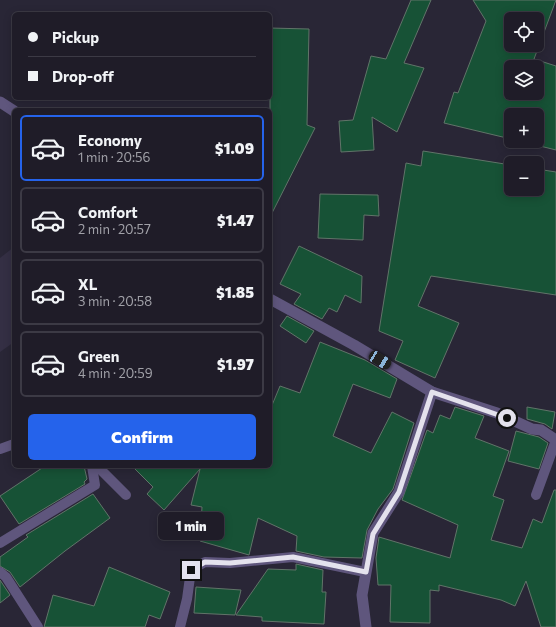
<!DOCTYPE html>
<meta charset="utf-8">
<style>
body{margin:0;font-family:Commissioner,sans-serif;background:#2c2934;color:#f1f3f6;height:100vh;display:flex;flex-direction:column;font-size:15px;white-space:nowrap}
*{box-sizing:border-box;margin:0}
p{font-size:13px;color:#a1a1a8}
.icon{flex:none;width:22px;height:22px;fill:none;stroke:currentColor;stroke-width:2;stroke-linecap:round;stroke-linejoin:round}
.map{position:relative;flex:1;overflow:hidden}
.sheet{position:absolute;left:12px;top:108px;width:260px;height:360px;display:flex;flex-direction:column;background:#1f1c28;border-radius:6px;box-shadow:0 2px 10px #0003,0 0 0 1px #3c3a45}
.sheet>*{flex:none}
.hud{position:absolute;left:12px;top:12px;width:260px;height:88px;border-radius:6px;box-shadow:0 2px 10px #0003,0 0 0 1px #3c3a45;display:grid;align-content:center;height:88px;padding:0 16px;background:#1f1c28}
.fabs{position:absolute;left:504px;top:12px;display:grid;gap:8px}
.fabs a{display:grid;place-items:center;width:40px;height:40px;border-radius:6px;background:#1f1c28;box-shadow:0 2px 10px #0003,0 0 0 1px #3c3a45;font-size:20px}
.end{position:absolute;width:18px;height:18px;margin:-9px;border:5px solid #e4e2ed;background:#111;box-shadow:0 0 0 2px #111}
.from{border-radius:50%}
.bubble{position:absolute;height:28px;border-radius:6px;background:#1f1c28;box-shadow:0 2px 10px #0003,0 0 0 1px #3c3a45;font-size:13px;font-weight:800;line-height:28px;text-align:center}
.car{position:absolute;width:12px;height:24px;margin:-12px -6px;border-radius:5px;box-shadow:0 0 3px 1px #0007;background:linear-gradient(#222 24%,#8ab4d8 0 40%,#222 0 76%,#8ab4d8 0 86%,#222 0)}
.hud b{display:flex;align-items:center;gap:14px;height:38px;font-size:15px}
.hud b+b{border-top:1px solid #3c3a45}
.hud i{width:10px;height:10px;background:#f1f3f6}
ul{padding:7px 0 0;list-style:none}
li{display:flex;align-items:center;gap:12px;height:66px;margin:0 8px 6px;padding:0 8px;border:2px solid #3c3a45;border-radius:6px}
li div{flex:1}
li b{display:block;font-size:15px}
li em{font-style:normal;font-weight:800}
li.on{border-color:#2563eb}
li>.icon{width:36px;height:36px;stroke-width:1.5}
.button{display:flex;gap:8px;margin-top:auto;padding:8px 16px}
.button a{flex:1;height:46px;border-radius:6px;background:#2563eb;color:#fff;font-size:16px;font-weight:800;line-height:46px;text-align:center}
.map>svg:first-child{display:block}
</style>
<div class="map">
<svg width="556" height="627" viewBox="0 0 556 627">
<rect width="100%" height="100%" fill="#292636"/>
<polygon fill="#342f44" points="14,247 14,342 0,352 0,258"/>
<g fill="#175236" stroke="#617469" fill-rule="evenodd">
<polygon points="411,0 431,0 404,63 424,68 397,132 372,117 374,150 341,152 339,121 353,120 371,56 386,59"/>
<path d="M 473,0 L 556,0 L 534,59 L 556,66 L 556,150 L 520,141 L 537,141 L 537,115 L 511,115 L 511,139 L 444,123 L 454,92 L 458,93 L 486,21 ZM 511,19 L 537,19 L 537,45 L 511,45 ZM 511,67 L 537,67 L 537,93 L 511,93 Z"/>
<polygon points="270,28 309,29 307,125 315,128 270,217"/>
<polygon points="423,151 511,165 511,189 537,189 537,169 556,172 556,295 431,276 418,306 459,323 435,378 395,360 403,341 379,331 406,163 421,166"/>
<polygon points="320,194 378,195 379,216 364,215 363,240 318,238"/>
<polygon points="299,246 362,276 361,303 345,295 337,312 329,308 322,319 294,304 301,294 280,284"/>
<polygon points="287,316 314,331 306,343 280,326"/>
<polygon points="320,342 365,360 397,379 390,398 353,384 333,436 371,453 392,412 414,423 393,489 378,509 367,530 362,558 324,557 296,551 297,536 258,518 249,555 200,541 202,507 191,505 200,469 164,510 147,494 153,487 132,466 270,466 270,410 280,386 300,393"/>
<polygon points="455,407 484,416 475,438 509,451 493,496 504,500 491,540 522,548 533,519 542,523 554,490 556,490 556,627 541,627 526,581 515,606 501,600 439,585 439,591 430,590 430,623 390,622 391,585 378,585 376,558 379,537 450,558 458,525 402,500 427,430 433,433 440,415 450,419"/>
<polygon points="527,407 555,412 552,429 545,424 527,419"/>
<polygon points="516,431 539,437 548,443 539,469 508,461"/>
<polygon points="45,466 84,466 87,479 84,482 85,484 19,524 0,496"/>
<polygon points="93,494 110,518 65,551 20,587 10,572 0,566 0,557 28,537 26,535"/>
<polygon points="296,564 323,570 322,592 326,592 324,624 262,621 262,617 236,615 268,569 296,570"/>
<polygon points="109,567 170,592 160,619 149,615 145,627 44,627 53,595 94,606"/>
<polygon points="0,580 10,595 0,603"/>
<polygon points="196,587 241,590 235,615 194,613"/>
</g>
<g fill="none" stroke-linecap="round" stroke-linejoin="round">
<g stroke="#5f567d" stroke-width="10">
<polyline points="0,449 14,444"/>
<polyline points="97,466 126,495"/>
<polyline points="536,495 556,440"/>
<polyline points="0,543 95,485 92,466"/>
<polyline points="0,572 6,577 38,627"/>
<polyline points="180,627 187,599 191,570 205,562 230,563 293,557 365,572"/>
</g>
<g stroke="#5f567d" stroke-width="11">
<polyline points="0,102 14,111"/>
<polyline points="270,299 354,345 432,392 497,413 532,429 541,430 556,440"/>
<polyline points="366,627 362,595 373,533 399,492 432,392"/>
</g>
</g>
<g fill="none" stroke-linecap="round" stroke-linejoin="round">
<polyline stroke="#e4e2ed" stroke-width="5" points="191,570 205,562 230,563 293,557 366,572 373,534 399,492 432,392 507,418"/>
</g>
</svg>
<div class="fabs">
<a><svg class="icon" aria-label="locate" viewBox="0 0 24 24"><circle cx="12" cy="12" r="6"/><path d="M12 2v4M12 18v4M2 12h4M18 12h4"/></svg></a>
<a><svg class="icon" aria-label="layers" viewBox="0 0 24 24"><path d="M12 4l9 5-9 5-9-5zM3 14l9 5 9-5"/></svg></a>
<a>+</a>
<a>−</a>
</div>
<i class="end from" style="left:507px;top:418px"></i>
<i class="end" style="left:191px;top:570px"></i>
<div class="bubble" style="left:158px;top:512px;width:66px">1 min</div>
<i class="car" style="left:380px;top:360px;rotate:121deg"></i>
<div class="hud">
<b><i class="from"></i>Pickup</b>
<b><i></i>Drop-off</b>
</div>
<section class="sheet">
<ul>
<li class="on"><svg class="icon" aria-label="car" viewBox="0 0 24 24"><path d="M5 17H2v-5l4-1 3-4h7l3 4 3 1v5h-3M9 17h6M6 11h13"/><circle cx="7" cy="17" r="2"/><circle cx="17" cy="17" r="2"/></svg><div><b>Economy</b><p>1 min · 20:56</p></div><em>$1.09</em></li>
<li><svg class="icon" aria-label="car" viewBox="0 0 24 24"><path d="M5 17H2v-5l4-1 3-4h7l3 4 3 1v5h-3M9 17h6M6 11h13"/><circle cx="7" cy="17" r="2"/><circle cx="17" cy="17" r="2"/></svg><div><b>Comfort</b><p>2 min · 20:57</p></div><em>$1.47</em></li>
<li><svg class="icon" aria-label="car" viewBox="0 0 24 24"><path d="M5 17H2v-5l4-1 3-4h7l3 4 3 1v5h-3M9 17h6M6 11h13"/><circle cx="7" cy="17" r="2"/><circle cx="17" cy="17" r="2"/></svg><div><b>XL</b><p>3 min · 20:58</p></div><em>$1.85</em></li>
<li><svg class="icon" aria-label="car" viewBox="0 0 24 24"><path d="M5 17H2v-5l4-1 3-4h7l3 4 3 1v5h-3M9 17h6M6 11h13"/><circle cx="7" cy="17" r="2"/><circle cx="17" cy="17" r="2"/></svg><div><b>Green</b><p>4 min · 20:59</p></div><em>$1.97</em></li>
</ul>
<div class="button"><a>Confirm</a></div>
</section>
</div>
